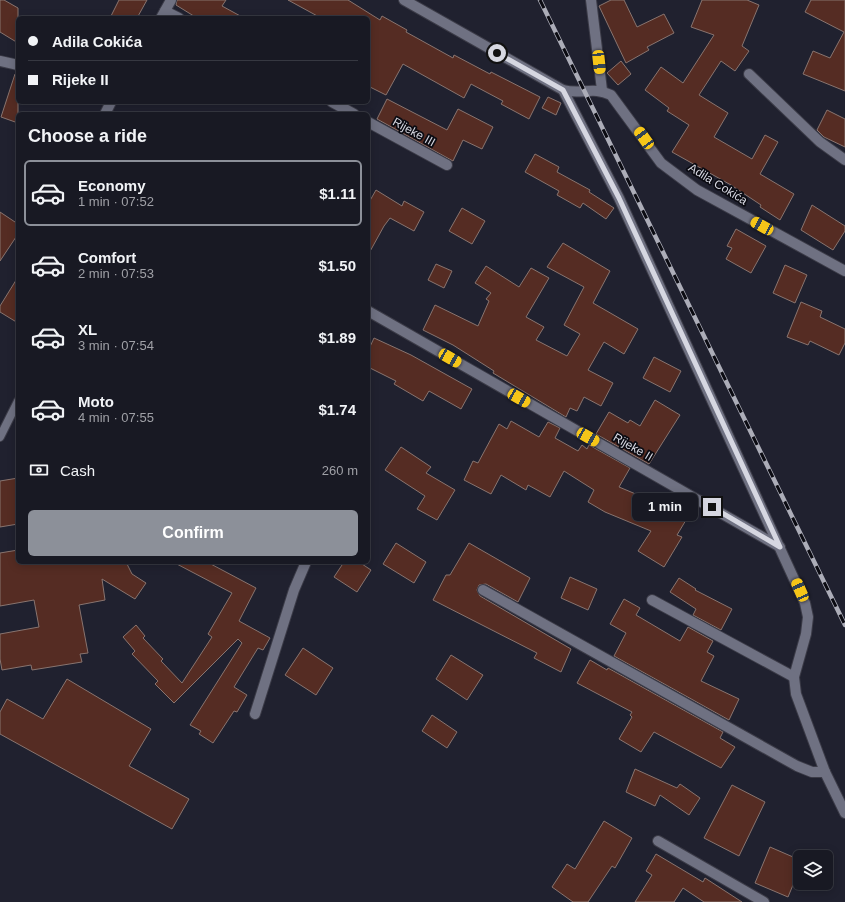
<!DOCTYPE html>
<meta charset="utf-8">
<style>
body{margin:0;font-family:Helvetica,sans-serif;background:#21222b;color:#f1f3f6;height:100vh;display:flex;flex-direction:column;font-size:15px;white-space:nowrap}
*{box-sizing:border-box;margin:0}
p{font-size:13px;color:#9fa0a6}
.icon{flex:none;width:22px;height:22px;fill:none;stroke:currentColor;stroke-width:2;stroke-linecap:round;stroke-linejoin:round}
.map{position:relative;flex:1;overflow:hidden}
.panel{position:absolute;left:16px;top:112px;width:354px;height:452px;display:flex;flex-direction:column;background:#181923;border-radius:6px;box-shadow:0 2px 10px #0003,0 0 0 1px #363841}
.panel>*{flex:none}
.top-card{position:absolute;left:16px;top:16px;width:354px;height:88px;border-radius:6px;box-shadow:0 2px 10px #0003,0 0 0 1px #363841;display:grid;align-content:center;height:88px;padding:0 12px;background:#181923}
.fabs{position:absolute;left:793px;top:850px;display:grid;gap:8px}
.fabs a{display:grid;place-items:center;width:40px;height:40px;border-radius:6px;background:#181923;box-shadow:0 2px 10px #0003,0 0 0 1px #363841;font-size:20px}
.end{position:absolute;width:18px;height:18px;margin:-9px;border:5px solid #d6d7e1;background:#111;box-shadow:0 0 0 2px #111}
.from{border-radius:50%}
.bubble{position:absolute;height:28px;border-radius:6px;background:#181923;box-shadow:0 2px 10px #0003,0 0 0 1px #363841;font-size:13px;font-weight:700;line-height:28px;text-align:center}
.car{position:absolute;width:12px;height:24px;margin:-12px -6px;border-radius:5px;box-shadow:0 0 3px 1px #0007;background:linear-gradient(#f5c518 24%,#345 0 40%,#f5c518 0 76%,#345 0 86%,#f5c518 0)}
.top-card b{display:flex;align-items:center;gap:14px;height:38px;font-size:15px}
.top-card b+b{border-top:1px solid #363841}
.top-card i{width:10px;height:10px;background:#f1f3f6}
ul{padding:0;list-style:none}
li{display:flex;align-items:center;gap:12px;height:66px;margin:0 8px 6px;padding:0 4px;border:2px solid transparent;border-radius:6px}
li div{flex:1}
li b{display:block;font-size:15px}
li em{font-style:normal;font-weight:700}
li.current{border-color:#8c9099}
li>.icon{width:36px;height:36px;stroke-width:1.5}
h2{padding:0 12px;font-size:18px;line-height:48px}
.pay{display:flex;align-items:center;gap:10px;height:44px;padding:0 12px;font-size:15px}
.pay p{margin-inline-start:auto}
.cta{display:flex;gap:8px;margin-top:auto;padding:8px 12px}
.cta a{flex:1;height:46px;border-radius:6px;background:#8c9099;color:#fff;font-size:16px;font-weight:700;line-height:46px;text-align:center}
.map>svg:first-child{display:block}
</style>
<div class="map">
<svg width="845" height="902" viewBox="0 0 845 902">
<rect width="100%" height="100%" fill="#20212f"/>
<g fill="#552c23" stroke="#88746f">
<polygon points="0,0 4,0 18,8 18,43 0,32"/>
<polygon points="119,0 147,0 137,18 110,18"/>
<polygon points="177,0 226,0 222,6 244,18 197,18 176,5"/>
<polygon points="288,0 348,0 380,20 382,16 407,30 406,32 453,58 454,55 490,74 491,72 540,97 529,119 501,104 503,101 471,84 464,98 403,64 386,95 368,86 368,18 321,18"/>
<polygon points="611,0 624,0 637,27 664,14 674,33 647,47 649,50 626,63 599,6"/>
<polygon points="702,0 747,0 759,5 742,46 749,51 735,71 721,61 699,95 728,113 714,137 752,159 765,135 778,142 760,174 794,194 780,220 760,207 761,205 731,185 672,152 689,125 667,111 669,108 645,90 661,67 683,83 714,35 691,27"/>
<polygon points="811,0 845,0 845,91 803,74 813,51 830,58 844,32 805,12"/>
<polygon points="621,61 631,74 618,85 607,73"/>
<polygon points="15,74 18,74 18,123 1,117"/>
<polygon points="548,97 561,103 556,115 542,108"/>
<polygon points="387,99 447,130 458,109 493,127 482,149 463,140 453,161 377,119"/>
<polygon points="827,110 845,119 845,147 824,137 817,130"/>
<polygon points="535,154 559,167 557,172 590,190 589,192 614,208 606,219 583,203 580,208 557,195 559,191 525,172"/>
<polygon points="376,190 402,206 404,201 424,212 414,231 390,218 384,226 368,255 368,204"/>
<polygon points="812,205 845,226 845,231 833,250 801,230"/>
<polygon points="462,208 485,221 472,244 449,231"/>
<polygon points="0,212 18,224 18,234 0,261"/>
<polygon points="736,229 766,246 751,273 726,259 732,248 727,246"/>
<polygon points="563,243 610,271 593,303 638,329 624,354 604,342 588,370 613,383 601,406 584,397 577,411 570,408 566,417 493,373 494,371 453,345 423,330 435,305 478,326 489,301 486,299 491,293 475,283 486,266 519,287 531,268 549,278 526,317 544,327 536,340 567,356 580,334 564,325 584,287 547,267"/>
<polygon points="436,264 452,271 444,288 428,280"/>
<polygon points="785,265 807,275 795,303 773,293"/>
<polygon points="18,277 18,323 0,312 0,306"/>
<polygon points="801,302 822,311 820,317 845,329 845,343 839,355 810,341 808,345 787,337"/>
<polygon points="374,338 411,355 472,389 461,409 429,391 423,401 394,384 396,381 368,367 368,351"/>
<polygon points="654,357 681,371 670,392 643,378"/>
<polygon points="655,400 680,415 649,464 596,434 609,412 628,423 630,420 640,426"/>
<polygon points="511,421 539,437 548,422 560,428 555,438 578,451 582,445 587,449 589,445 630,468 619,487 662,505 668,495 692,510 677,535 682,537 664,567 638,551 651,531 605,512 588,502 594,490 564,471 550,497 528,485 526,490 501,475 491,494 464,480 473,461 478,463 499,424 507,429"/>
<polygon points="401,447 431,467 426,473 455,490 437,520 417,509 425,496 385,470"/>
<polygon points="18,478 18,524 0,527 0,481"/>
<polygon points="396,543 426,562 414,583 383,564"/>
<polygon points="469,543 530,578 518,602 486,584 479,585 477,590 480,596 571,649 561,672 534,658 537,653 433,600 446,575 450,575"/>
<polygon points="18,550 18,562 126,562 132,574 146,583 135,599 102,579 105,600 79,605 88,653 80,654 82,662 32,670 31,665 2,670 0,659 0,634 39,627 34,600 0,606 0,553"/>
<polygon points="173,562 207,562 256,588 239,621 270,638 263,650 258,648 234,687 247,695 237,712 234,711 213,743 199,734 201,731 190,725 242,643 238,639 174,703 155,684 158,681 132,654 135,651 123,637 136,625 145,636 143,638 163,659 161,661 182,683 212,637 208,634 232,593"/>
<polygon points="344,562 359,562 371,570 357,592 334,577"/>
<polygon points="570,577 597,589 588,610 561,598"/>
<polygon points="679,578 696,589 695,590 732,609 721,630 693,615 696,609 670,592"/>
<polygon points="624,599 640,608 636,615 680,641 688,627 713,641 707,652 714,656 701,681 739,699 729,720 614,656 626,633 610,624"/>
<polygon points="303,648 333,668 316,695 285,675"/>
<polygon points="451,655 483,675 467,700 436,679"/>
<polygon points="590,660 607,670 608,668 723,732 720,738 735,747 721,768 654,732 641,752 619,739 632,717 630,715 632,712 577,683"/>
<polygon points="67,679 151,729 129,766 189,799 172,829 0,734 0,712 7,699 43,719"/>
<polygon points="432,715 457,732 447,748 422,731"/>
<polygon points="635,769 677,788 680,784 700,798 689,815 660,795 655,806 626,792"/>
<polygon points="732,785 765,802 739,856 704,838"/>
<polygon points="604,821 632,838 615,868 612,866 588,902 573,902 552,887 567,864 575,869"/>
<polygon points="770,847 800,860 800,868 788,897 755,883"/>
<polygon points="656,854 703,882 705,878 742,902 704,902 683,888 674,902 635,902 652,875 646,871"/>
</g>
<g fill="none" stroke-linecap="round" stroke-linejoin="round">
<g stroke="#3b3b47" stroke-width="10">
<polyline id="service" points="0,437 18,401"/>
</g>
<g stroke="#3b3b47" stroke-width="12">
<g id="minor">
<polyline points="591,0 602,90"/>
<polyline points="165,11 179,18"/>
<polyline points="749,74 820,142 845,160"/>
<polyline points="563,90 619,198 805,603 808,617 806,634 794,677 796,694 825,772 845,813"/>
<polyline points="332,102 354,114"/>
<polyline points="105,114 111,102"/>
<polyline points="368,122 447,165"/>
<polyline points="368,311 780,547"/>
<polyline points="483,590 797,766 812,772 825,772"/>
<polyline points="652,600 794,677"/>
<polyline points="255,714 294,590 306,562"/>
<polyline points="658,841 764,902"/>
</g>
</g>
<g stroke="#3b3b47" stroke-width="12">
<g id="tertiary">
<path d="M 404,0 L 563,90 C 581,95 593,86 611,95 L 661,163 L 697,190 L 845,271"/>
<polyline points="161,18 171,0"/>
<polyline points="0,61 18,65"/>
</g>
</g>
<use href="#service" stroke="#6f7182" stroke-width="8"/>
<use href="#minor" stroke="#6f7182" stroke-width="10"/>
<use href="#tertiary" stroke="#6f7182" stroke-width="10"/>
<g stroke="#acadb8" stroke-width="4.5">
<polyline id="rail" points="540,0 845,625"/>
</g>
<use href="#rail" stroke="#0b0b12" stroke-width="3" stroke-dasharray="9" stroke-linecap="butt"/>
</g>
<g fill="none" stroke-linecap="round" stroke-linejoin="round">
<polyline stroke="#d6d7e1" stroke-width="5" points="497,53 563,90 619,198 780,547 712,507"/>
</g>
<g text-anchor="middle" stroke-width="3.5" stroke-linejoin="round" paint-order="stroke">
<g font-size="12" fill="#d6d7e1" stroke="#0b0b12">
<text transform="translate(414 132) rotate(29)" y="4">Rijeke III</text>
<text transform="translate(718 184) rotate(32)" y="4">Adila Cokića</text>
<text transform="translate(633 447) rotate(30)" y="4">Rijeke II</text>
</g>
</g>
</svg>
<div class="fabs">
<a><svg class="icon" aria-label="layers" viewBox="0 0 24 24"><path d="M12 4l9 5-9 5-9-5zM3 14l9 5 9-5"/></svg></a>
</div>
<i class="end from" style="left:497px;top:53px"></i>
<i class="end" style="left:712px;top:507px"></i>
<div class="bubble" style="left:632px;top:493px;width:66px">1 min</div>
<i class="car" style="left:599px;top:62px;rotate:174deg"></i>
<i class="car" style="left:644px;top:138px;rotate:324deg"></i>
<i class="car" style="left:762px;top:226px;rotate:299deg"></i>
<i class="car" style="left:450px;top:358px;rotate:120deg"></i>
<i class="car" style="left:519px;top:398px;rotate:120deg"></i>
<i class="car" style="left:588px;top:437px;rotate:120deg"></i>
<i class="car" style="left:800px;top:590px;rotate:336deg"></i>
<div class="top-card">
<b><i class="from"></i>Adila Cokića</b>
<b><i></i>Rijeke II</b>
</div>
<section class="panel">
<h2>Choose a ride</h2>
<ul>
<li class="current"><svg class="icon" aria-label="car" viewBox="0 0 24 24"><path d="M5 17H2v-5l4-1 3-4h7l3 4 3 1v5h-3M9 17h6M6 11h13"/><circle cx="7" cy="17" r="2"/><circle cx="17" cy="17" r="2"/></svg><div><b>Economy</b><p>1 min · 07:52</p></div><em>$1.11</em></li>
<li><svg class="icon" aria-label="car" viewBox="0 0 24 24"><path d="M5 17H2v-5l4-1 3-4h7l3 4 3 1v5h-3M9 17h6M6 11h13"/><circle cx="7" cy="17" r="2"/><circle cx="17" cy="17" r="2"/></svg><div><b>Comfort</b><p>2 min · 07:53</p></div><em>$1.50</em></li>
<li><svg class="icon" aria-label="car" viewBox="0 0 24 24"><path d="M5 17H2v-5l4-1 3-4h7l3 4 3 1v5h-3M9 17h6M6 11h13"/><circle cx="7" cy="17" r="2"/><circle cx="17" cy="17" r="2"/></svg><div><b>XL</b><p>3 min · 07:54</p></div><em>$1.89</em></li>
<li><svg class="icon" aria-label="car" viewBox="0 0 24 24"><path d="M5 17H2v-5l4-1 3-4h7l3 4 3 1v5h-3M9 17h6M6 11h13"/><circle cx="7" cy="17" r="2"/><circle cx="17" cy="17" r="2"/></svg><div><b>Moto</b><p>4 min · 07:55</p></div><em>$1.74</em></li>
</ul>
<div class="pay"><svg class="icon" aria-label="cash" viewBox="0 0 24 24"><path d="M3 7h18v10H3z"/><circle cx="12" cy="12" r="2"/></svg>Cash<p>260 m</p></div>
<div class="cta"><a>Confirm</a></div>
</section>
</div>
